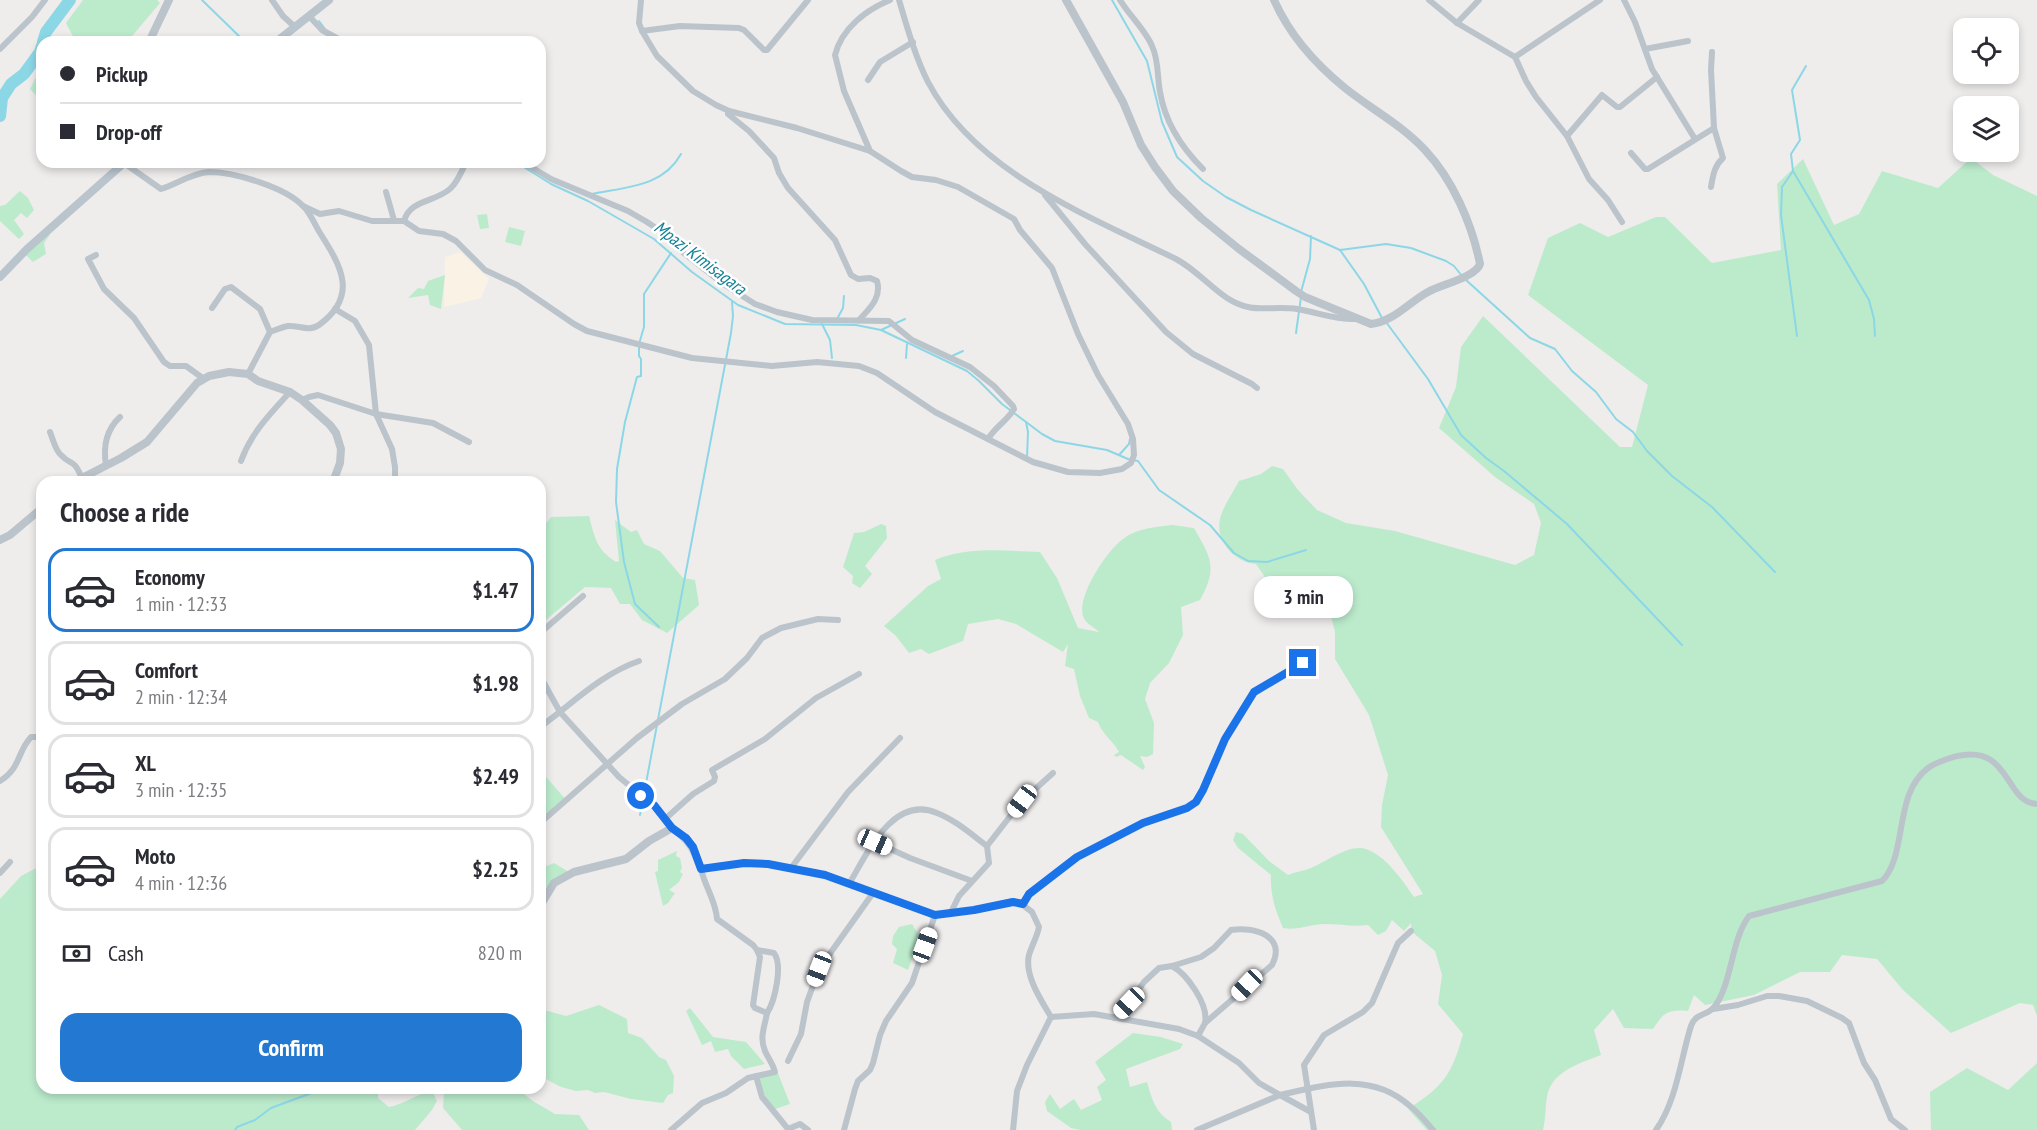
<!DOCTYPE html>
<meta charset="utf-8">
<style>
body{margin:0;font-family:"PT Sans Narrow",sans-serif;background:#f7f7f7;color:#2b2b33;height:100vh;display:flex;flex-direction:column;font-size:22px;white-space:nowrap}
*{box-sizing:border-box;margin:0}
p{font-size:20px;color:#7c7c81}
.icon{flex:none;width:33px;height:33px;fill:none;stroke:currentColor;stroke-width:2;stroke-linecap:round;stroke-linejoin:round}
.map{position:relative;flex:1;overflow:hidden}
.details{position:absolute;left:36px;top:476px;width:510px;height:618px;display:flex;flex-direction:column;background:#fff;border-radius:18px;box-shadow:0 3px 9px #0003}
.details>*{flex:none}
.banner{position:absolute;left:36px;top:36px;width:510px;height:132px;border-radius:18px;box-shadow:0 3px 9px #0003;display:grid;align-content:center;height:132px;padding:0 24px;background:#fff}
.buttons{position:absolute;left:1953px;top:18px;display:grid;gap:12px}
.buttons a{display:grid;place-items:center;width:66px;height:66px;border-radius:12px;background:#fff;box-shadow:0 3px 9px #0003;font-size:30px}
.end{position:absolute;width:27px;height:27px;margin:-14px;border:8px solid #1a73e8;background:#fff;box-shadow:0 0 0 3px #fff}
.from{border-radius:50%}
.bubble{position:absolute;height:42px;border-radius:18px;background:#fff;box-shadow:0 3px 9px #0003;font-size:20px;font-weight:700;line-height:42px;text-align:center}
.car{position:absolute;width:18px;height:36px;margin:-18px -9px;border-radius:8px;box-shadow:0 0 4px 2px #0007;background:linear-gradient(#fff 24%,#345 0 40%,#fff 0 76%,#345 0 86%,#fff 0)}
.banner b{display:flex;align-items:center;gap:21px;height:57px;font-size:22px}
.banner b+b{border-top:2px solid #e1e1e2}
.banner i{width:15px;height:15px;background:#2b2b33}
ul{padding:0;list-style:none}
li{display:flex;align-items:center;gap:18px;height:84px;margin:0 12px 9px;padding:0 12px;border:3px solid #e1e1e2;border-radius:18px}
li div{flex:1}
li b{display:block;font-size:22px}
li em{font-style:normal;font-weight:700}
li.current{border-color:#2378d2}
li>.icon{width:54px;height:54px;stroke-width:1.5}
h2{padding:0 24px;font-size:27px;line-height:72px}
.pay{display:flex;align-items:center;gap:15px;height:66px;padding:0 24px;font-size:22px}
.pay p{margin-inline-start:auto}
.action{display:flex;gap:12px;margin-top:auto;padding:12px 24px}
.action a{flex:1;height:69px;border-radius:18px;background:#2378d2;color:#fff;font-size:24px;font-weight:700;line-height:69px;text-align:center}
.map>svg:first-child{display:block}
</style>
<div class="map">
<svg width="2037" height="1130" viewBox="0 0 2037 1130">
<rect width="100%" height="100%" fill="#efecec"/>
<polygon fill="#faf3e5" points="460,252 489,279 481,298 444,307 445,257"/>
<g fill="#bcebcc">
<polygon points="83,0 157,0 160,3 127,42 76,42 66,23"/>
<polygon points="42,65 42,102 30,89"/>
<path d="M 1971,158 L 1993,175 L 2037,196 L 2037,1016 L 2033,1005 L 2020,1003 L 1951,1033 L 1903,990 L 1877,959 L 1842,955 L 1830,972 L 1800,972 L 1754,995 L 1705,1005 L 1694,995 L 1688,1011 C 1668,1009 1663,1013 1653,1029 L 1624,1028 L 1613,1009 L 1594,1030 L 1601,1055 C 1581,1063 1551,1071 1547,1097 C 1545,1108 1546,1118 1543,1130 L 1427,1130 L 1408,1109 C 1444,1086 1452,1074 1463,1034 L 1438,1004 L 1442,975 L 1435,951 L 1411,931 L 1411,923 L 1404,931 L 1392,920 L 1386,931 L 1378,935 L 1368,925 C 1353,927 1340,924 1325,924 C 1311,924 1297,931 1283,928 C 1275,910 1270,894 1271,875 L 1238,848 L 1233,840 L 1236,832 L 1243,834 L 1269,861 L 1288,875 C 1295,872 1303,871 1311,868 C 1325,862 1344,848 1359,848 C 1381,848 1403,881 1414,897 L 1423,894 L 1381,827 L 1382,805 L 1388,775 L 1369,715 L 1335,659 L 1335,632 L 1331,616 L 1318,604 L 1310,600 L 1300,601 L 1276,593 L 1256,564 C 1235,562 1215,542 1220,519 C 1222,508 1234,491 1239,481 L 1261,474 L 1272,466 L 1283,469 L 1298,490 L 1317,510 L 1346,523 L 1395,531 L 1515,565 L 1534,555 L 1541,523 L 1534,504 L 1495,477 L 1439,428 L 1456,387 L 1461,347 L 1483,316 L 1620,447 L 1632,447 L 1648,385 L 1528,295 L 1548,238 L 1580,223 L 1608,237 L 1656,217 L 1665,217 L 1712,263 L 1781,250 L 1777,184 L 1803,159 L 1834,225 L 1859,214 L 1882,171 L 1938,188 Z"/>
<polygon points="20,191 28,198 34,210 27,218 21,213 14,220 24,234 19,239 0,221 0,206 5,205"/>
<polygon points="487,214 489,228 480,229 477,215"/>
<polygon points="509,227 525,231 521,246 505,242"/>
<polygon points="47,233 50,235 44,243 46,254 33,262 24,253"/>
<polygon points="445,275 441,309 430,305 428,295 408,298 418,288 424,289 428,281"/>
<path d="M 589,516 C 595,538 596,549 616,562 L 619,561 L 615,520 L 631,532 L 637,530 L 644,544 L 660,551 L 683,578 L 695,580 L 699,605 L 667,633 L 642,620 L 630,604 L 620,604 L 611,588 L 585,587 L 540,625 L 540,531 L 551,517 Z"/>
<polygon points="881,524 886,526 887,538 865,566 872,574 860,588 852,583 853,576 843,567 854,533 864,532"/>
<path d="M 1172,525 L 1194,528 C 1211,558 1218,567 1200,600 L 1181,607 L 1183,635 L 1169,663 L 1150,683 L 1145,699 L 1154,723 L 1153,754 L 1147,757 L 1140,756 L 1145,767 L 1143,770 L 1121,755 L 1116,757 L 1114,755 L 1119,752 C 1113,741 1102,734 1098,722 L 1089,718 L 1080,696 L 1074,669 L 1065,666 L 1068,644 L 1063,652 L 1016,624 L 998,619 L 968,624 L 963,641 L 929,654 L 921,649 L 909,653 L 896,636 L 884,626 L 928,586 L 941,579 L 935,560 C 968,546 1005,551 1040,552 L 1057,578 L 1078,628 L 1099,632 C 1096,628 1088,625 1085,620 C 1072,602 1107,550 1123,539 C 1137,528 1155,527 1172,525 Z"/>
<polygon points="540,770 567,801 540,826"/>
<polygon points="677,851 676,856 680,858 682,868 680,872 683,874 679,882 669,890 675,893 668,903 663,906 655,872 658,871 658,860"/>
<polygon points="540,861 547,866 554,863 569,872 544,889 540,899"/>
<path d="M 42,865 L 42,1088 L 384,1088 L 378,1092 L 378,1098 L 389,1107 C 405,1104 416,1094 432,1091 L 437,1101 L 432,1110 L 415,1130 L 0,1130 L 0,899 L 21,876 Z"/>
<polygon points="912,924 920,937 908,970 893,963 897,949 892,944 893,936 899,927"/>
<polygon points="599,1005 627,1019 628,1033 642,1038 659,1057 666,1060 674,1076 673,1093 668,1095 663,1103 631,1099 604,1092 595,1093 588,1090 576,1091 561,1087 540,1076 540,1011 548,1011 566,1016"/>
<polygon points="690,1008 713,1037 746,1042 765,1064 744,1069 731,1056 728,1049 715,1052 711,1041 702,1045 686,1011"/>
<path d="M 1133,1033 L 1161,1037 L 1183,1044 L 1180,1049 L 1126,1069 L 1130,1087 L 1147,1082 C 1152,1099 1155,1112 1171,1122 L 1172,1130 L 1080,1130 L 1071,1128 L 1047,1111 L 1045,1102 L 1050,1094 L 1060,1109 L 1074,1099 L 1081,1110 L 1102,1100 L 1097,1087 L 1106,1080 L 1095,1062 Z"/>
<polygon points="2037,1063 2037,1130 1931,1130 1930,1092 1967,1068 2008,1090"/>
<polygon points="778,1073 790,1104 775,1109 768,1103 757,1077"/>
<polygon points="441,1088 516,1088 533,1101 555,1114 579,1115 589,1130 462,1130 443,1108 444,1091"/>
</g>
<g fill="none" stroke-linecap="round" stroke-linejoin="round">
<g stroke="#8cd7e6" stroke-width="2">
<polyline points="202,0 242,39 250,42"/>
<polyline points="1112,0 1147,61 1162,122 1177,157 1203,181 1226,197 1251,210 1340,250 1386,244 1411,248 1446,261 1454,266 1462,276"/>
<polyline points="319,21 325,29"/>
<polyline points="516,162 551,184 588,201 654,239 692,272 738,305 785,324 856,325 881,330 967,371 979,381 1002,404 1042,434 1055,441 1107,450 1128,459 1138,461 1159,490 1210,525 1234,553 1248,561 1267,562 1306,550"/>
<polyline points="1793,171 1869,300 1874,319 1875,336"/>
<path d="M 592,194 C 626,187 663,187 681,154"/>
<polyline points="1340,250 1364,284 1382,318"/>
<polyline points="1466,280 1530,338 1555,349 1572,371 1596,392 1616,419 1633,432 1647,451 1672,476 1712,507 1775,572"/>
<polyline points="1301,292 1310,259 1311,236"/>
<polyline points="837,319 843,308 844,296"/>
<polyline points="1386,322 1428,379 1461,435 1486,458 1504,471 1567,524 1682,645"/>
<polyline points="822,324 830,340 832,358"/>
<polyline points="881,330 905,319"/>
<polyline points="1296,333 1301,297"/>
<polyline points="1797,336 1781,215 1782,187 1793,171 1791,154 1800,140 1792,90 1806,66"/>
<polyline points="952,356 963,351"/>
<polyline points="906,358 907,344"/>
<polyline points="1026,422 1028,432 1027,458"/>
<polyline points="1119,455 1129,444 1130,439"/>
<polyline points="659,627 635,604 624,562 616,502 617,469 625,422 637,377 641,376 641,359 639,356 639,344 644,327 644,294 671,253"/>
<polyline points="640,815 731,333 733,316 732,302"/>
<polyline points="235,1130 237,1127 255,1120 271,1108 325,1088"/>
</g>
<g stroke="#8cd7e6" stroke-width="12">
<polyline points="43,42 46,32 70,0"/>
<polyline points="0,116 2,98 11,84 24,74 40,52 42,46"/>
</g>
<g stroke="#bbc4cb" stroke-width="6">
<polyline points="272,0 283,16 295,27"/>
<path d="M 899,0 C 907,27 915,56 928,82 C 976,173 1089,216 1176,259 C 1195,269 1209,286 1227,298 C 1253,315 1270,305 1297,309 C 1317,312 1335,320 1356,319"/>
<path d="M 1120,0 C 1129,15 1146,31 1152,46 C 1159,60 1157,77 1160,92 C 1165,122 1182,148 1203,169"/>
<polyline points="1429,0 1457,23 1515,57 1526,81 1536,97 1567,136 1602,95 1617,107 1620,107 1657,77"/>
<polyline points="1624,0 1635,22 1652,69 1695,139"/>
<polyline points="309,16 322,30 344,42"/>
<polyline points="1457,23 1479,0"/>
<polyline points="642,31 680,26 739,28 744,30 764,50 767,50 808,0"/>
<polyline points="0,49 32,17 45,0"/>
<polyline points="1645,49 1688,41"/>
<polyline points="1515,57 1600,0"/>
<polyline points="868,80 880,62 913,42"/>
<path d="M 729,111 L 728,114 L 749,131 L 774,158 L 779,173 L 788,188 L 835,240 L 851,275 L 858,279 L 870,278 L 877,281 C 882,298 869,309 859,320"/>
<polyline points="1567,136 1589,179 1608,200 1622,222"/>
<path d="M 870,151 L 844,91 L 835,55 C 842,28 866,10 890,0"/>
<polyline points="1631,153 1645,169 1648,169 1714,128 1711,70 1712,52"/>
<path d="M 523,162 L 551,179 L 628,211 L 647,222 L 662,232 L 680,250 L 722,283 L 755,304 L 777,312 L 812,320 L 889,321 L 912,340 L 970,367 L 994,386 L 1013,406 L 1014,409 C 1007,421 995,427 988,439"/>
<path d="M 124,163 L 161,189 C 177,184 192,173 209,172 C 234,172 285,187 303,206 C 310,212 315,225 320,233 C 341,266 359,296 319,325 C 309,332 298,325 288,326 C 282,327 276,330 270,332 L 248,374"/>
<path d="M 1711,187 C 1713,176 1714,166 1723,158 L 1714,128"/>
<polyline points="386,192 394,220"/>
<polyline points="1045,195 1085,244 1166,332 1193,354 1252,384 1257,388"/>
<polyline points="303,206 320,214 339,211 372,221 404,221 419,231 443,234 456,241 485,270 517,285 574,324 587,331 692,358 772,366 817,362 859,366 877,373 935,412 1033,462 1068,472 1100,473 1122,469 1131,463 1134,455 1133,439 1128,424 1098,375 1078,334 1052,268 1020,230 1014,219 958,187 936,180 912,177 901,171 870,151 797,128 729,111 716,105 693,91 657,56 642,31 639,23 641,0"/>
<path d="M 404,221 C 410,199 437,202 451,188 C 458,181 462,171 466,162"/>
<polyline points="96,255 88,259 104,289 134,318 164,362 170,366 186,366 204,379"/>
<polyline points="212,308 225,289 231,287 260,309 270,332"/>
<polyline points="335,309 355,321 369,345 376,414 392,449 395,467 395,482"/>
<polyline points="302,400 309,397 318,395 376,414 433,423 469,442"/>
<path d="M 50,432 C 53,439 55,450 61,455 C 71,466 73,458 81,476"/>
<path d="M 241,461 C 251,433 270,414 290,392"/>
<path d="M 106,465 C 103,447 106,430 120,417"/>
<polyline points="540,633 583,596"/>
<polyline points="540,676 560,712 619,777 653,805 665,819"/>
<path d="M 540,727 C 572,704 601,674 639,661"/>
<path d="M 0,781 C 21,768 17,752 31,737 L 42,737"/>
<polyline points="540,823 637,738 682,704 725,679 747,658 762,638 781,628 818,619 838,620"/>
<polyline points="672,828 665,819 693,794 714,781 715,777 712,770 765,739 816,698 859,674"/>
<polyline points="875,842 910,858 972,881"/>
<polyline points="791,868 848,792 900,738"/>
<polyline points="0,873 10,862"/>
<path d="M 849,884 C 867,854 893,794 937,813 C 955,820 971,834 987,846"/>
<polyline points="1023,904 1029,894 1077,857 1143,823 1187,808 1196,802 1203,790 1225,739 1254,692 1303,663"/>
<polyline points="950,914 959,896 989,863 987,846 1022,801 1053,773"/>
<path d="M 757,950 L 774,953 C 783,965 775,1001 767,1013"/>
<path d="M 1172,966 C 1187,974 1209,1005 1205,1023 C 1203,1027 1200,1032 1198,1036"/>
<polyline points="1713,1009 1738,1005 1767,996 1779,996 1807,1001 1842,1018 1849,1023 1864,1063 1875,1080 1891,1119 1905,1130"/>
<path d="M 1051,1017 L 1094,1014 L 1179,1029 L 1198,1036 L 1239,1063 L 1259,1083 L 1280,1095 C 1325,1085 1371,1071 1410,1106 C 1419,1113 1426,1122 1433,1130"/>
<path d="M 1114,1018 L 1129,1003 L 1144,982 L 1159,968 L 1172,966 L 1201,957 L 1214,948 L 1231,930 C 1254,926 1287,936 1272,965 L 1205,1023"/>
<polyline points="788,1061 801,1034 807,1002 819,969 873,893"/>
<polyline points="756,1076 762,1097 788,1129 800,1124 808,1130"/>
<path d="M 671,1130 L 702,1103 L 726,1093 L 748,1078 L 775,1072 C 773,1064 768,1058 765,1051 C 759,1037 765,1026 767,1013 L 755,1008 L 753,1005 L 760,957 L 757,950 L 753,945 L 717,919 C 716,901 705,887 701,869 L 744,863 L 768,864 L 825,875 L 935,915 L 974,910 L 1013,901 L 1019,902 L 1032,912 L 1039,927 C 1037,937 1032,945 1029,955 C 1024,975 1041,1000 1051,1017 L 1027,1065 L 1017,1091 L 1013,1130"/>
<polyline points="844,1130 855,1089 858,1081 870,1070 873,1063 880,1035 886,1021 912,983 935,915"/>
<polyline points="1197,1130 1280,1095 1311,1112"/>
<polyline points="1314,1130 1304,1065 1324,1035 1363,1012 1372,1003 1398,943 1411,931"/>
<path d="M 1656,1130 C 1677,1100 1680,1061 1691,1026 C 1695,1013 1708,1016 1715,1006 C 1732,983 1731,940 1749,916 L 1882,881 C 1908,855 1893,794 1928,768 C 1936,762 1947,759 1957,756 C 2011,744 2004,802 2037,804"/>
</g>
<g stroke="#bbc4cb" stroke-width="8">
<path d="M 1066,0 L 1123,102 L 1141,145 L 1155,167 L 1173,191 L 1201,218 L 1239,249 L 1296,291 L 1305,297 L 1371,324 C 1393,322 1409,302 1428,292 C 1440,285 1476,277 1480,264 C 1472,224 1453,180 1425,150 C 1402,125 1371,109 1345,88 C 1314,63 1290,36 1274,0"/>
<polyline points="149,42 169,0"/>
<polyline points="74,482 121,458 147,442 197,383 209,376 229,372 248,374 258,381 290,392 302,400 330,425 336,433 341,449 340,463 333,482"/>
<polyline points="0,540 10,535 42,508"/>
<path d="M 540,923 L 542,919 L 542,903 L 554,883 L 574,872 L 626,859 L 649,841 L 672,828 C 690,840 694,849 701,869"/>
</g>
<g stroke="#b9c4cd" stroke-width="8">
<polyline points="276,42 329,0"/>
<polyline points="0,277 27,249 125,162"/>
</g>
</g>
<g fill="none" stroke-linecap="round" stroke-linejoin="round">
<polyline stroke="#1a73e8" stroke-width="8" points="641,796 654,805 672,828 686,838 693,847 701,869 744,863 768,864 825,875 935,915 974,910 1013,902 1023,904 1029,894 1077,857 1143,823 1187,808 1196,802 1203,790 1225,739 1254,692 1303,663"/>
</g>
<g text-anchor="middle" stroke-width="5" stroke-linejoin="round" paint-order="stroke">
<g font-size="18" font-style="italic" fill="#158196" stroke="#fff">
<text transform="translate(700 258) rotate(37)" y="6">Mpazi Kimisagara</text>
</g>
</g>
</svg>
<div class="buttons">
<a><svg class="icon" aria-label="locate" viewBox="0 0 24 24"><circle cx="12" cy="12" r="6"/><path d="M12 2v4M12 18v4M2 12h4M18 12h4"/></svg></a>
<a><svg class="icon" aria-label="layers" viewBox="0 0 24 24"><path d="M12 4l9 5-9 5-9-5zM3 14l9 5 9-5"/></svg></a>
</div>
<i class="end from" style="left:641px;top:796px"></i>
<i class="end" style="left:1303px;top:663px"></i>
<div class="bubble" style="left:1254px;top:576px;width:99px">3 min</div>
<i class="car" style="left:1022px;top:801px;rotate:217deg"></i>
<i class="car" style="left:875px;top:842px;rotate:114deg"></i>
<i class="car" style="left:925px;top:945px;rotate:20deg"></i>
<i class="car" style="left:819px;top:969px;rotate:201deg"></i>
<i class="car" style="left:1247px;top:985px;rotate:224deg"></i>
<i class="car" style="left:1129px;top:1003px;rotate:224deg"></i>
<div class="banner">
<b><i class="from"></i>Pickup</b>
<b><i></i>Drop-off</b>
</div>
<section class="details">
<h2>Choose a ride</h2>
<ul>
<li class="current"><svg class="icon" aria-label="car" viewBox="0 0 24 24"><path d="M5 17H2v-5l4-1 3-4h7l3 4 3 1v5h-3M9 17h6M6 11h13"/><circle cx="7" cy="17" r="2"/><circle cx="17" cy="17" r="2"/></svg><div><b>Economy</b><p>1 min · 12:33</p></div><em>$1.47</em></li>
<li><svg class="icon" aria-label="car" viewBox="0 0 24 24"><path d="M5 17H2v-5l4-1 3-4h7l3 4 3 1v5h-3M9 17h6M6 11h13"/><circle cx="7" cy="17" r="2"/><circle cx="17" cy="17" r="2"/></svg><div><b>Comfort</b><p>2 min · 12:34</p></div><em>$1.98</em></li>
<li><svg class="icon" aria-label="car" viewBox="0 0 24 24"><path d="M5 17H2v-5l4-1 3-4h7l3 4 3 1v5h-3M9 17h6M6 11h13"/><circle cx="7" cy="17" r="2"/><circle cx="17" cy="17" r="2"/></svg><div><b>XL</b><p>3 min · 12:35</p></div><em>$2.49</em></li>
<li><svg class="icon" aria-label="car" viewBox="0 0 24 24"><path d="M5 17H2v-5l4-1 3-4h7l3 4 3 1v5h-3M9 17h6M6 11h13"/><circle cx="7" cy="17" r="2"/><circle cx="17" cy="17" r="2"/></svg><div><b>Moto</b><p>4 min · 12:36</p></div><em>$2.25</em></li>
</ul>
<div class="pay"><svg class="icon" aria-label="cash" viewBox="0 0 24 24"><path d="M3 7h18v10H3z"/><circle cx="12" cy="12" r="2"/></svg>Cash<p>820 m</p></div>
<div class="action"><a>Confirm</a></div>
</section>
</div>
